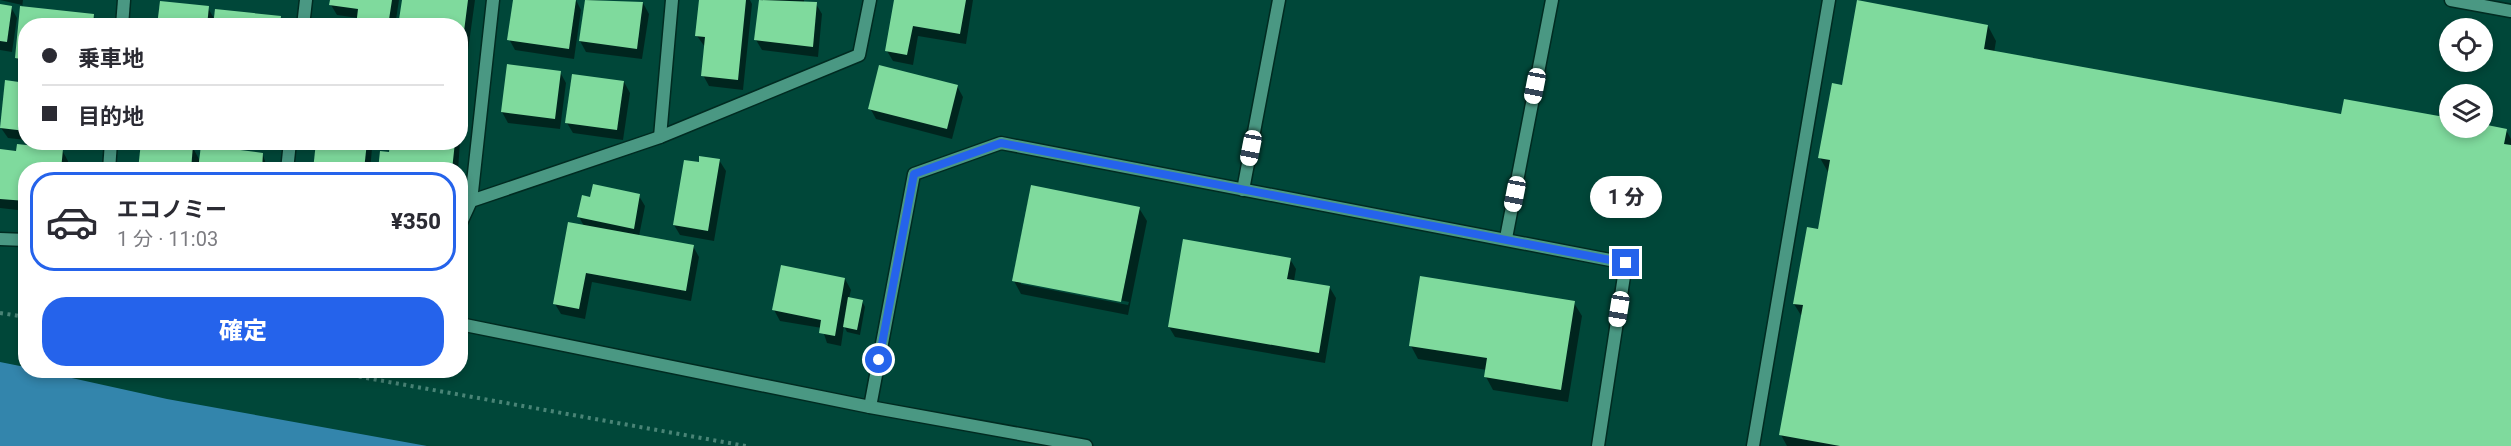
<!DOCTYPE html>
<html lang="ja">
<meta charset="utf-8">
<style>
body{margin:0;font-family:Roboto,"Noto Sans JP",sans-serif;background:#f7f7f7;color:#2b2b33;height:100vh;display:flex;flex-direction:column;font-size:22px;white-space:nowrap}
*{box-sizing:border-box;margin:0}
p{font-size:20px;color:#7c7c81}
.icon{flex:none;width:33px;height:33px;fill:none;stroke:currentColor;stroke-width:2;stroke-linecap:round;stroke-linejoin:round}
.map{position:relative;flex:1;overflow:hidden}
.panel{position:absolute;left:18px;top:162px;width:450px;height:216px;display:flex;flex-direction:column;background:#fff;border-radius:24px;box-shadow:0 3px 9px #0003}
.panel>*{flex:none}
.top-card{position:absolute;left:18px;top:18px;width:450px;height:132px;border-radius:24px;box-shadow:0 3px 9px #0003;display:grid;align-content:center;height:132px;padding:0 24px;background:#fff}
.buttons{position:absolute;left:2439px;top:18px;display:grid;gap:12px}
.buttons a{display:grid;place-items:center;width:54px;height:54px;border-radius:50%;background:#fff;box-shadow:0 3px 9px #0003;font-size:30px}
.end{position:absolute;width:27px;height:27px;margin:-14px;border:8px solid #2563eb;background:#fff;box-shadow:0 0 0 3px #fff}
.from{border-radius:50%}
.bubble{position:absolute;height:42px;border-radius:21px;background:#fff;box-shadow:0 3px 9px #0003;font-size:20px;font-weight:800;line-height:42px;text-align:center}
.car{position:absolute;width:18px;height:36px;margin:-18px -9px;border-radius:8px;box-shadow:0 0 4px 2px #0007;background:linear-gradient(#fff 24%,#345 0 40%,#fff 0 76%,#345 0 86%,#fff 0)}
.top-card b{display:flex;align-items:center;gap:21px;height:57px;font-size:22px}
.top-card b+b{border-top:2px solid #e1e1e2}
.top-card i{width:15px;height:15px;background:#2b2b33}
ul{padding:10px 0 0;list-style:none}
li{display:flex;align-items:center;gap:18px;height:99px;margin:0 12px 9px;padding:0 12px;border:3px solid transparent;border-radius:24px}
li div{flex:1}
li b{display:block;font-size:22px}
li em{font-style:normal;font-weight:800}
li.selected{border-color:#2563eb}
li>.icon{width:54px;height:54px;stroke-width:1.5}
.button{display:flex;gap:12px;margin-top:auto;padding:12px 24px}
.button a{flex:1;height:69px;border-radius:24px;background:#2563eb;color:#fff;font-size:24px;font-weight:800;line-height:69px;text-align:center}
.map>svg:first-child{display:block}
</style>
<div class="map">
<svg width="2511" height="446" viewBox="0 0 2511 446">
<rect width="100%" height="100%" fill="#004739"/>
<polygon fill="#3385ac" points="0,362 25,367 26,370 40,371 167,399 427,446 0,446"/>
<g fill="#0007" fill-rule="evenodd">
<polygon points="0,0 23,0 22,8 93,15 99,25 26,26 26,69 23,69 17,58 22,5"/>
<polygon points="331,0 399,0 395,26 357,26 358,18 337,15 331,5"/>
<polygon points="403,0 475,0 466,65 460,64 460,26"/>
<polygon points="514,0 576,0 581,10 574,59 515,50 509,39"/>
<polygon points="586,0 643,3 649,14 642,59 586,52 580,41"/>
<polygon points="700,0 750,0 752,4 743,90 709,86 703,75 705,47 697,36"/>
<polygon points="760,0 804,0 804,2 816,4 822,14 818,57 762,50 756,40"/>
<polygon points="895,0 973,0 966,44 918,36 913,65 893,61 887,51"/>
<polygon points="0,6 11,7 17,18 12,52 0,50"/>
<polygon points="208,8 215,20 280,18 285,26 158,26"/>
<polygon points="1988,26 1996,41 1994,53 2342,116 2450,128 2506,130 2511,139 2511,446 1787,446 1781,435 1802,317 1794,304 1819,230 1828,172 1820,158 1843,87"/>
<polygon points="460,67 466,77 460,122"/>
<polygon points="560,72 566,83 560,129 508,123 502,112"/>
<polygon points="624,82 630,93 623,140 573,133 567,123"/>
<polygon points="26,84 26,140 8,138 1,128"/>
<polygon points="957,86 963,97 952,139 876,119 870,108"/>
<polygon points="47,142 82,142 81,146"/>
<polygon points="142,142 199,142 199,147 192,146 200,161 263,155 268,170 140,170"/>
<polygon points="209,142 222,142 221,146"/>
<polygon points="317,142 368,142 372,149 370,170 314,170"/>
<polygon points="392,142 460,142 458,170 379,170 391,154"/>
<polygon points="62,150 68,161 67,170 26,170 26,211 0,208 0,151"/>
<polygon points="719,160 726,171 714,241 680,235 674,225 700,164"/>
<polygon points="639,196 645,206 639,236 693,246 699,257 691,301 592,282 585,319 561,314 555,304 584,226 579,217 591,198"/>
<path d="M 1139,208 L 1147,221 L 1128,315 L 1021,294 L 1014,281 ZM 1021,281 L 1129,302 L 1128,305 L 1021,284 Z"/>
<polygon points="1290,259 1296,269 1294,281 1330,288 1336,298 1325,363 1175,337 1169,327"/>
<polygon points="845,279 851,290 849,298 862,301 865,307 860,335 847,332 844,326 841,346 827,343 822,328 780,321 774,310"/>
<polygon points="1574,303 1582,316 1568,402 1493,390 1486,377 1487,370 1418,359 1411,346"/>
</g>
<g fill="#7fda9d">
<polygon points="330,0 392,0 388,26 356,26 358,9 329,5"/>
<polygon points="402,0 468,0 462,47 460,26 398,26"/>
<polygon points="513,0 576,0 569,49 507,40"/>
<polygon points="585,0 643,2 637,49 579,41"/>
<polygon points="699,0 746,0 738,80 701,76 705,37 695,36"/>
<polygon points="759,0 817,2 813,47 754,40"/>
<polygon points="894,0 966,0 960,34 913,26 907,55 885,51"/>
<polygon points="1857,0 1988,25 1984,49 2341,114 2344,99 2450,118 2450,128 2482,128 2482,124 2507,129 2504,144 2511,145 2511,446 1840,446 1779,435 1803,305 1793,304 1807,227 1818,229 1830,160 1818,158 1832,83 1842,85"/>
<polygon points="160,1 209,6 207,26 157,26"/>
<polygon points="0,4 12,6 7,42 0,41"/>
<polygon points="20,6 94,14 93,26 26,26 26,60 15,58"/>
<polygon points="215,9 281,16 280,26 213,26"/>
<polygon points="507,64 561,71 555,119 501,112"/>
<polygon points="879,65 958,85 947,129 868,109"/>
<polygon points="572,74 624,81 617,130 565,123"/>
<polygon points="5,80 26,83 26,131 0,128"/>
<polygon points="141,142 193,145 191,170 138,170"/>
<polygon points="316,142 367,142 364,170 313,170"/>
<polygon points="390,142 455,142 452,170 378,170 380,151 389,152"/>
<polygon points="17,144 63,149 61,170 26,170 26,201 0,199 0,149 16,151"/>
<polygon points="201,145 263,153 262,170 198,170"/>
<polygon points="699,156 720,159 708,231 673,225 684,160 699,162"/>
<polygon points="593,184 640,194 634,229 577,217 582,195 590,197"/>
<polygon points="1031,185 1140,207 1121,302 1012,281"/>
<polygon points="568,222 694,245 686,291 586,273 579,309 553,304"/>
<polygon points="1183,239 1291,258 1287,279 1330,286 1319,353 1168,327"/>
<polygon points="781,265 845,278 835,336 819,333 821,320 772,310"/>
<polygon points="1420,276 1575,301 1561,390 1484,377 1487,358 1409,346"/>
<polygon points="848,297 863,300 857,330 843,327"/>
</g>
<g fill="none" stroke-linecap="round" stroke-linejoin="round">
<g stroke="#002b21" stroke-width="15">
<g id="service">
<polyline points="2451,0 2511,11"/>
<polyline points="1753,446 1829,0"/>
</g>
</g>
<g stroke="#002b21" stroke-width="15">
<g id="minor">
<polyline points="122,26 124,0"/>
<polyline points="303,26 306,0"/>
<polyline points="660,137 672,0"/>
<polyline points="109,170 111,142"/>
<polyline points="287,170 290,142"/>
<polyline points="1243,190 1279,0"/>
<polyline points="471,201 493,0"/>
<polyline points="460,225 471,201 660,137 859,55 870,0"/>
<polyline points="1506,238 1552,0"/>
<polyline points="870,407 914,174 1001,143 1626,263 1598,446"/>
</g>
</g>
<g stroke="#002b21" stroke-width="15">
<g id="tertiary">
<polyline points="0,239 26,240"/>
<polyline points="460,324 870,407 1086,446"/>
</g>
</g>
<g stroke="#498476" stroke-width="4" stroke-dasharray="3 4.5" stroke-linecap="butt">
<polyline points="0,313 26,317"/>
<polyline points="322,370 746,446"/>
</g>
<use href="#service" stroke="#4a9883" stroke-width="12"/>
<use href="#minor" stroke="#4a9883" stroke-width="12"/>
<use href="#tertiary" stroke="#4a9883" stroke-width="12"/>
</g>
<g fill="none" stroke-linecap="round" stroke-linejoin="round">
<polyline stroke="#2563eb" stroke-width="8" points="879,360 914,174 1001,143 1626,263"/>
</g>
</svg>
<div class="buttons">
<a><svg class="icon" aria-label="locate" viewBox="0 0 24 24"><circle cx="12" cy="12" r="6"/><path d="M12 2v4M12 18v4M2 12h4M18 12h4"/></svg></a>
<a><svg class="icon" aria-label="layers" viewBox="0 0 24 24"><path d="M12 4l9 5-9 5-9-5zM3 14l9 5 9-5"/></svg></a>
</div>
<i class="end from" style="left:879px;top:360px"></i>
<i class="end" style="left:1626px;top:263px"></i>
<div class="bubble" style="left:1590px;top:176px;width:72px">1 分</div>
<i class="car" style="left:1535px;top:86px;rotate:191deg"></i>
<i class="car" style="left:1251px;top:148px;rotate:191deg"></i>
<i class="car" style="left:1515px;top:194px;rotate:191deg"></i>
<i class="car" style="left:1619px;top:309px;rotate:189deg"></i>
<div class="top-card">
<b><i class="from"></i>乗車地</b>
<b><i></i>目的地</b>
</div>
<section class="panel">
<ul>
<li class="selected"><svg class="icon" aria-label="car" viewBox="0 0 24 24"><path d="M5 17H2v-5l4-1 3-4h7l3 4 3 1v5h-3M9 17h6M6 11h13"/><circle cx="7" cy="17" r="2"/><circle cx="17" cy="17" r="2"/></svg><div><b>エコノミー</b><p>1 分 · 11:03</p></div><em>¥350</em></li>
</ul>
<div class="button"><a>確定</a></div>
</section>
</div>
